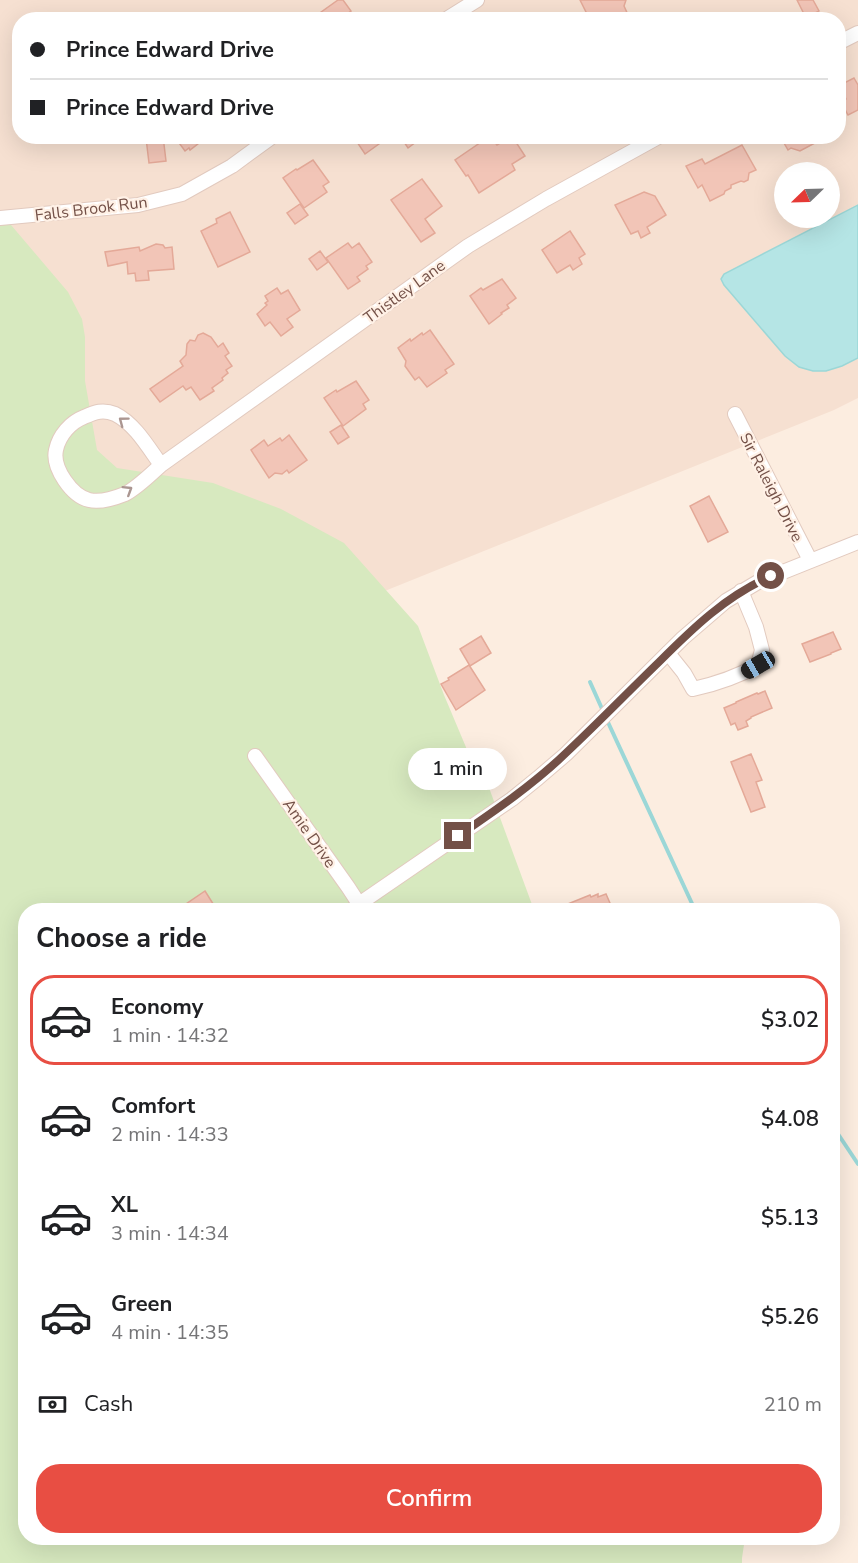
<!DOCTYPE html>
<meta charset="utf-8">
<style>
body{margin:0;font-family:"Nunito Sans",sans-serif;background:#f6f6f6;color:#202124;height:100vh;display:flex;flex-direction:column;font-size:22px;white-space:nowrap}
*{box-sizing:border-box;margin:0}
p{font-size:20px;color:#757577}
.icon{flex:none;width:33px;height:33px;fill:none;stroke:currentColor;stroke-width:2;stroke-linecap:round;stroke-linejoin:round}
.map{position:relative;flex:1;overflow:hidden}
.side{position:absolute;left:18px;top:903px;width:822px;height:642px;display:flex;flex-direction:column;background:#fff;border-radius:24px;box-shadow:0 6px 24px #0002}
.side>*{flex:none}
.guide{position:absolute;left:12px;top:12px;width:834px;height:132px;border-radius:24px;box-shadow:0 6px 24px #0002;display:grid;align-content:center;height:132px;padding:0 18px;background:#fff}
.needle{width:39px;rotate:247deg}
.controls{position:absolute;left:774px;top:162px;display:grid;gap:12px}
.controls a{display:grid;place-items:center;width:66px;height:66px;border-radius:50%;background:#fff;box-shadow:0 6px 24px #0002;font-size:30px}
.end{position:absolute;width:27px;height:27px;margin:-14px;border:8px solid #735047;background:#fff;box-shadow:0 0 0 3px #fff}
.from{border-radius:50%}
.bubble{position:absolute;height:42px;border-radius:21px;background:#fff;box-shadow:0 6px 24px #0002;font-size:20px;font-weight:600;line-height:42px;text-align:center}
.car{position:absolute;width:18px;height:36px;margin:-18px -9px;border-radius:8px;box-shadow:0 0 4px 2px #0007;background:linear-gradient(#222 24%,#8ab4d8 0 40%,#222 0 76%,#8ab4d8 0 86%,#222 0)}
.guide b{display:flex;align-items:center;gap:21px;height:57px;font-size:22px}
.guide b+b{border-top:2px solid #e0e0e0}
.guide i{width:15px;height:15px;background:#202124}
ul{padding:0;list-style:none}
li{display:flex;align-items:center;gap:18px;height:90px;margin:0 12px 9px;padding:0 6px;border:3px solid transparent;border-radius:24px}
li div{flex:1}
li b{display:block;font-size:22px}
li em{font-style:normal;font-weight:600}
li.current{border-color:#e84e43}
li>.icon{width:54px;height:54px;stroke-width:1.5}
h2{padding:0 18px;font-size:27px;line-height:72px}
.pay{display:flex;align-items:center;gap:15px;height:66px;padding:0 18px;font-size:22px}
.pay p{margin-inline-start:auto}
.cta{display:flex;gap:12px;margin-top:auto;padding:12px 18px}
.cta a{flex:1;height:69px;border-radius:24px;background:#e84e43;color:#fff;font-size:24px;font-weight:600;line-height:69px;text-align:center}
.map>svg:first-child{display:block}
</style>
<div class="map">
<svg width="858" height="1563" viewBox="0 0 858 1563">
<rect width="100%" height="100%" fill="#fcede0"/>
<path fill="#f6e0d1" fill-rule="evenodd" d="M 0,0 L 858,0 L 858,398 L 834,410 L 75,716 L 0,556 ZM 20,20 L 838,20 L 838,136 L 20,136 ZM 784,172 L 830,172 L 830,218 L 784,218 Z"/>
<polygon fill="#d7e9bf" points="0,212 68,292 82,319 85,337 85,381 97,450 117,468 213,483 281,509 344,543 418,626 444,695 468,752 488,785 534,910 26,910 26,1538 745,1538 742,1558 742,1563 0,1563"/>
<polygon fill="#b5e5e5" stroke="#9bd7d7" stroke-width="1.5" points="858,205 858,358 842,366 826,371 813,371 799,367 785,356 724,285 721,279 724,274"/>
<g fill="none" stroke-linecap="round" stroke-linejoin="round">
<g stroke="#9bd7d7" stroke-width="4">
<polyline points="590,682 603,711"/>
<polyline points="606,718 695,910"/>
<polyline points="832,1125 858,1164"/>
</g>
</g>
<g fill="#f2c5b7" stroke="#e4a998" stroke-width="1.5">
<polygon points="338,0 343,0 351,11 338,20 310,20"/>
<polygon points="580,0 626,0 624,6 629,17 624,20 590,20"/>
<polygon points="797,0 813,0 819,11 806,18"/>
<polygon points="854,78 858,85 858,110 848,115 841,102 846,99 840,85"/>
<polygon points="163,136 166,161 149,163 146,138"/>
<polygon points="174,136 208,136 190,150 189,148 185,151"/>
<polygon points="353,136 390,136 365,154"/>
<polygon points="400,136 424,136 408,148"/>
<polygon points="490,136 497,145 512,136 525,156 512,164 515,170 479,193 468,175 466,176 455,160"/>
<polygon points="780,136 828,136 800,151 791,148 788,150"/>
<polygon points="742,145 756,170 749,173 748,180 744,182 741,181 731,185 731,188 725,191 724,194 710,201 702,185 698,188 686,166 702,159 705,164"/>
<polygon points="313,160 329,182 323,186 327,192 304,208 283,178 296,169 297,170"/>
<polygon points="422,179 442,206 425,219 435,233 421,242 391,200"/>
<polygon points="644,192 655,196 666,215 647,227 650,233 641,238 638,231 631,234 615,205"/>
<polygon points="300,204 308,215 295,224 287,213"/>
<polygon points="230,212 250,252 218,267 201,231 217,223 216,219"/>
<polygon points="570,231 585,254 579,258 582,264 573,270 570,265 557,273 542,250"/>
<polygon points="348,243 352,248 359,243 372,262 366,266 368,269 357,277 360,281 348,289 326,258"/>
<polygon points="156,244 163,245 165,248 172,247 174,269 148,271 149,280 136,281 135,273 128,274 127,262 108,266 105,252 139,247 140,251"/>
<polygon points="320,251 328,262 317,270 309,259"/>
<polygon points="502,279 516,298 507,305 509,308 501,313 502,314 489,324 470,296 481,288 483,290"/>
<polygon points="277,288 281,294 288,290 300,310 287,319 293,327 281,336 270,322 265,326 257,314 267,305 265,303 268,301 265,296"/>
<polygon points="430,330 454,364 445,370 447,373 427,387 419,377 415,380 405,366 406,361 398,348 410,339 411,341 422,333 423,335"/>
<polygon points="203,333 211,337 218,347 223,343 229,353 225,356 232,366 226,370 228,373 222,378 223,380 212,388 214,391 200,400 191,387 186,390 183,386 160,402 150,389 183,366 180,361 186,355 187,344 190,340 195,341 198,335"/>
<polygon points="356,381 369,400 363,404 366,409 343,426 324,398 336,390 337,392"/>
<polygon points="341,425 349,437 338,444 330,432"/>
<polygon points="289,435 307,460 289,473 287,470 282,474 275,473 269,478 251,450 264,440 268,446 280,438 282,441"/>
<polygon points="709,496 728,532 708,542 690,506"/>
<polygon points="833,632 841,649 831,653 831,654 810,662 802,644"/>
<polygon points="481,636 491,653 470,666 460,649"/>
<polygon points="469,665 485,690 456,710 441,684 449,680 448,678"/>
<polygon points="765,691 772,708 751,717 751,718 746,721 748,726 738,730 735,723 731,725 724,708 736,703 736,702 757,693 758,694"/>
<polygon points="751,754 762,780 756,782 765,807 751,812 731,762"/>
<polygon points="205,891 217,910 191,910 186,904"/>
<polygon points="598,894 598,897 606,894 613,910 553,910 590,895 591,897"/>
</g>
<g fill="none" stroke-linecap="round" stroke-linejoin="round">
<g stroke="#e2cabf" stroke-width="16">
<g id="street">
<polyline points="445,20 477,0"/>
<polyline points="838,43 858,33"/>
<polyline points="0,218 138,205 182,194 232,166 273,136"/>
<polyline points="735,414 810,560"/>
<path d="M 161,465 C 148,447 135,424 115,414 C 103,409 95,412 84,417 C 71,422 59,435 56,450 C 52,468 72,496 89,500 C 101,503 115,498 125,494 C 137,488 151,474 161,465 L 468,246 L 546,199 L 660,136"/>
<path d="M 668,653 L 684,673 L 693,689 C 716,684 737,677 758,665 L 762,650 L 756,627 L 741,591"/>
<polyline points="255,756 348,887 363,910"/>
<polyline points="352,910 359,904 512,799 538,778 566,754 683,638 726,601 758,582 858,542"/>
</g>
</g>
<use href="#street" stroke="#fff" stroke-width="14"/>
</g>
<defs><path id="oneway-chevron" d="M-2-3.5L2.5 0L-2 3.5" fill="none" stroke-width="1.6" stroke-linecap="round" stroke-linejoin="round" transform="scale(1.5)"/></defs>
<g stroke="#ab9691">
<use href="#oneway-chevron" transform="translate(123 421) rotate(-143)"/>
<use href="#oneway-chevron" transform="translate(128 490) rotate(-32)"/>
</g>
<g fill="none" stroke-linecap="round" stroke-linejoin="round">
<path stroke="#735047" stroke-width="8" d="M 458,836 C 496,810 534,784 567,752 C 598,723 628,692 659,662 C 694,627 725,597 771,576"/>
</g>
<g text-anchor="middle" stroke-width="4.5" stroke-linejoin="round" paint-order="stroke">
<g font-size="16" fill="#735047" stroke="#fff1e6">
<text transform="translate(91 208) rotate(-7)" y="6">Falls Brook Run</text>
<text transform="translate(404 291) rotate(-36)" y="6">Thistley Lane</text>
<text transform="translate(772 487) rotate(63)" y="6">Sir Raleigh Drive</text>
<text transform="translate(310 833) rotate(55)" y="6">Amie Drive</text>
</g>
</g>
</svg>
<div class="controls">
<a><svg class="needle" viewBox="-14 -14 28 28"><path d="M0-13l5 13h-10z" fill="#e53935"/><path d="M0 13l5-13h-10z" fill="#757577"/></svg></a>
</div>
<i class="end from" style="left:771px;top:576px"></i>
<i class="end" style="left:458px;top:836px"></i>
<div class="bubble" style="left:408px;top:748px;width:99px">1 min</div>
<i class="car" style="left:758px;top:665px;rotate:240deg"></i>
<div class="guide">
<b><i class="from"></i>Prince Edward Drive</b>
<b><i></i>Prince Edward Drive</b>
</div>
<section class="side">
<h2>Choose a ride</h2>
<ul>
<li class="current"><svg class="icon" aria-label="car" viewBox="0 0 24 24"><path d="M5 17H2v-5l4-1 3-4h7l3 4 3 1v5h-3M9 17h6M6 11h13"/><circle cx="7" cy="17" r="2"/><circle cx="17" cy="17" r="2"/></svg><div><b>Economy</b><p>1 min · 14:32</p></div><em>$3.02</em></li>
<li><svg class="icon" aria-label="car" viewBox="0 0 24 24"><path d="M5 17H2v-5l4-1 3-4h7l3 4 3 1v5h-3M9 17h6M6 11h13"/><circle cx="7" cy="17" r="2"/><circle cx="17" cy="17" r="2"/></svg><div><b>Comfort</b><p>2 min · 14:33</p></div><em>$4.08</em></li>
<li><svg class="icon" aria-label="car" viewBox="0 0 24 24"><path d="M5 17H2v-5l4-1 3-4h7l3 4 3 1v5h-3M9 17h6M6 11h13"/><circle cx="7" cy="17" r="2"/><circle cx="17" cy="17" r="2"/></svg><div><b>XL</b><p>3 min · 14:34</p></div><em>$5.13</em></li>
<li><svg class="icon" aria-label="car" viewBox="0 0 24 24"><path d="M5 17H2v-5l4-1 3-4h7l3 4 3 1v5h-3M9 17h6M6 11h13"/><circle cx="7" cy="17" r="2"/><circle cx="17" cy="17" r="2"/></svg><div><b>Green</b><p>4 min · 14:35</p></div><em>$5.26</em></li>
</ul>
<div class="pay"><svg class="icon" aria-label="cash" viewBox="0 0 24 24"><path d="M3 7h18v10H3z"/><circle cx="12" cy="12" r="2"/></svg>Cash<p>210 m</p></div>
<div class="cta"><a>Confirm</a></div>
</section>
</div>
